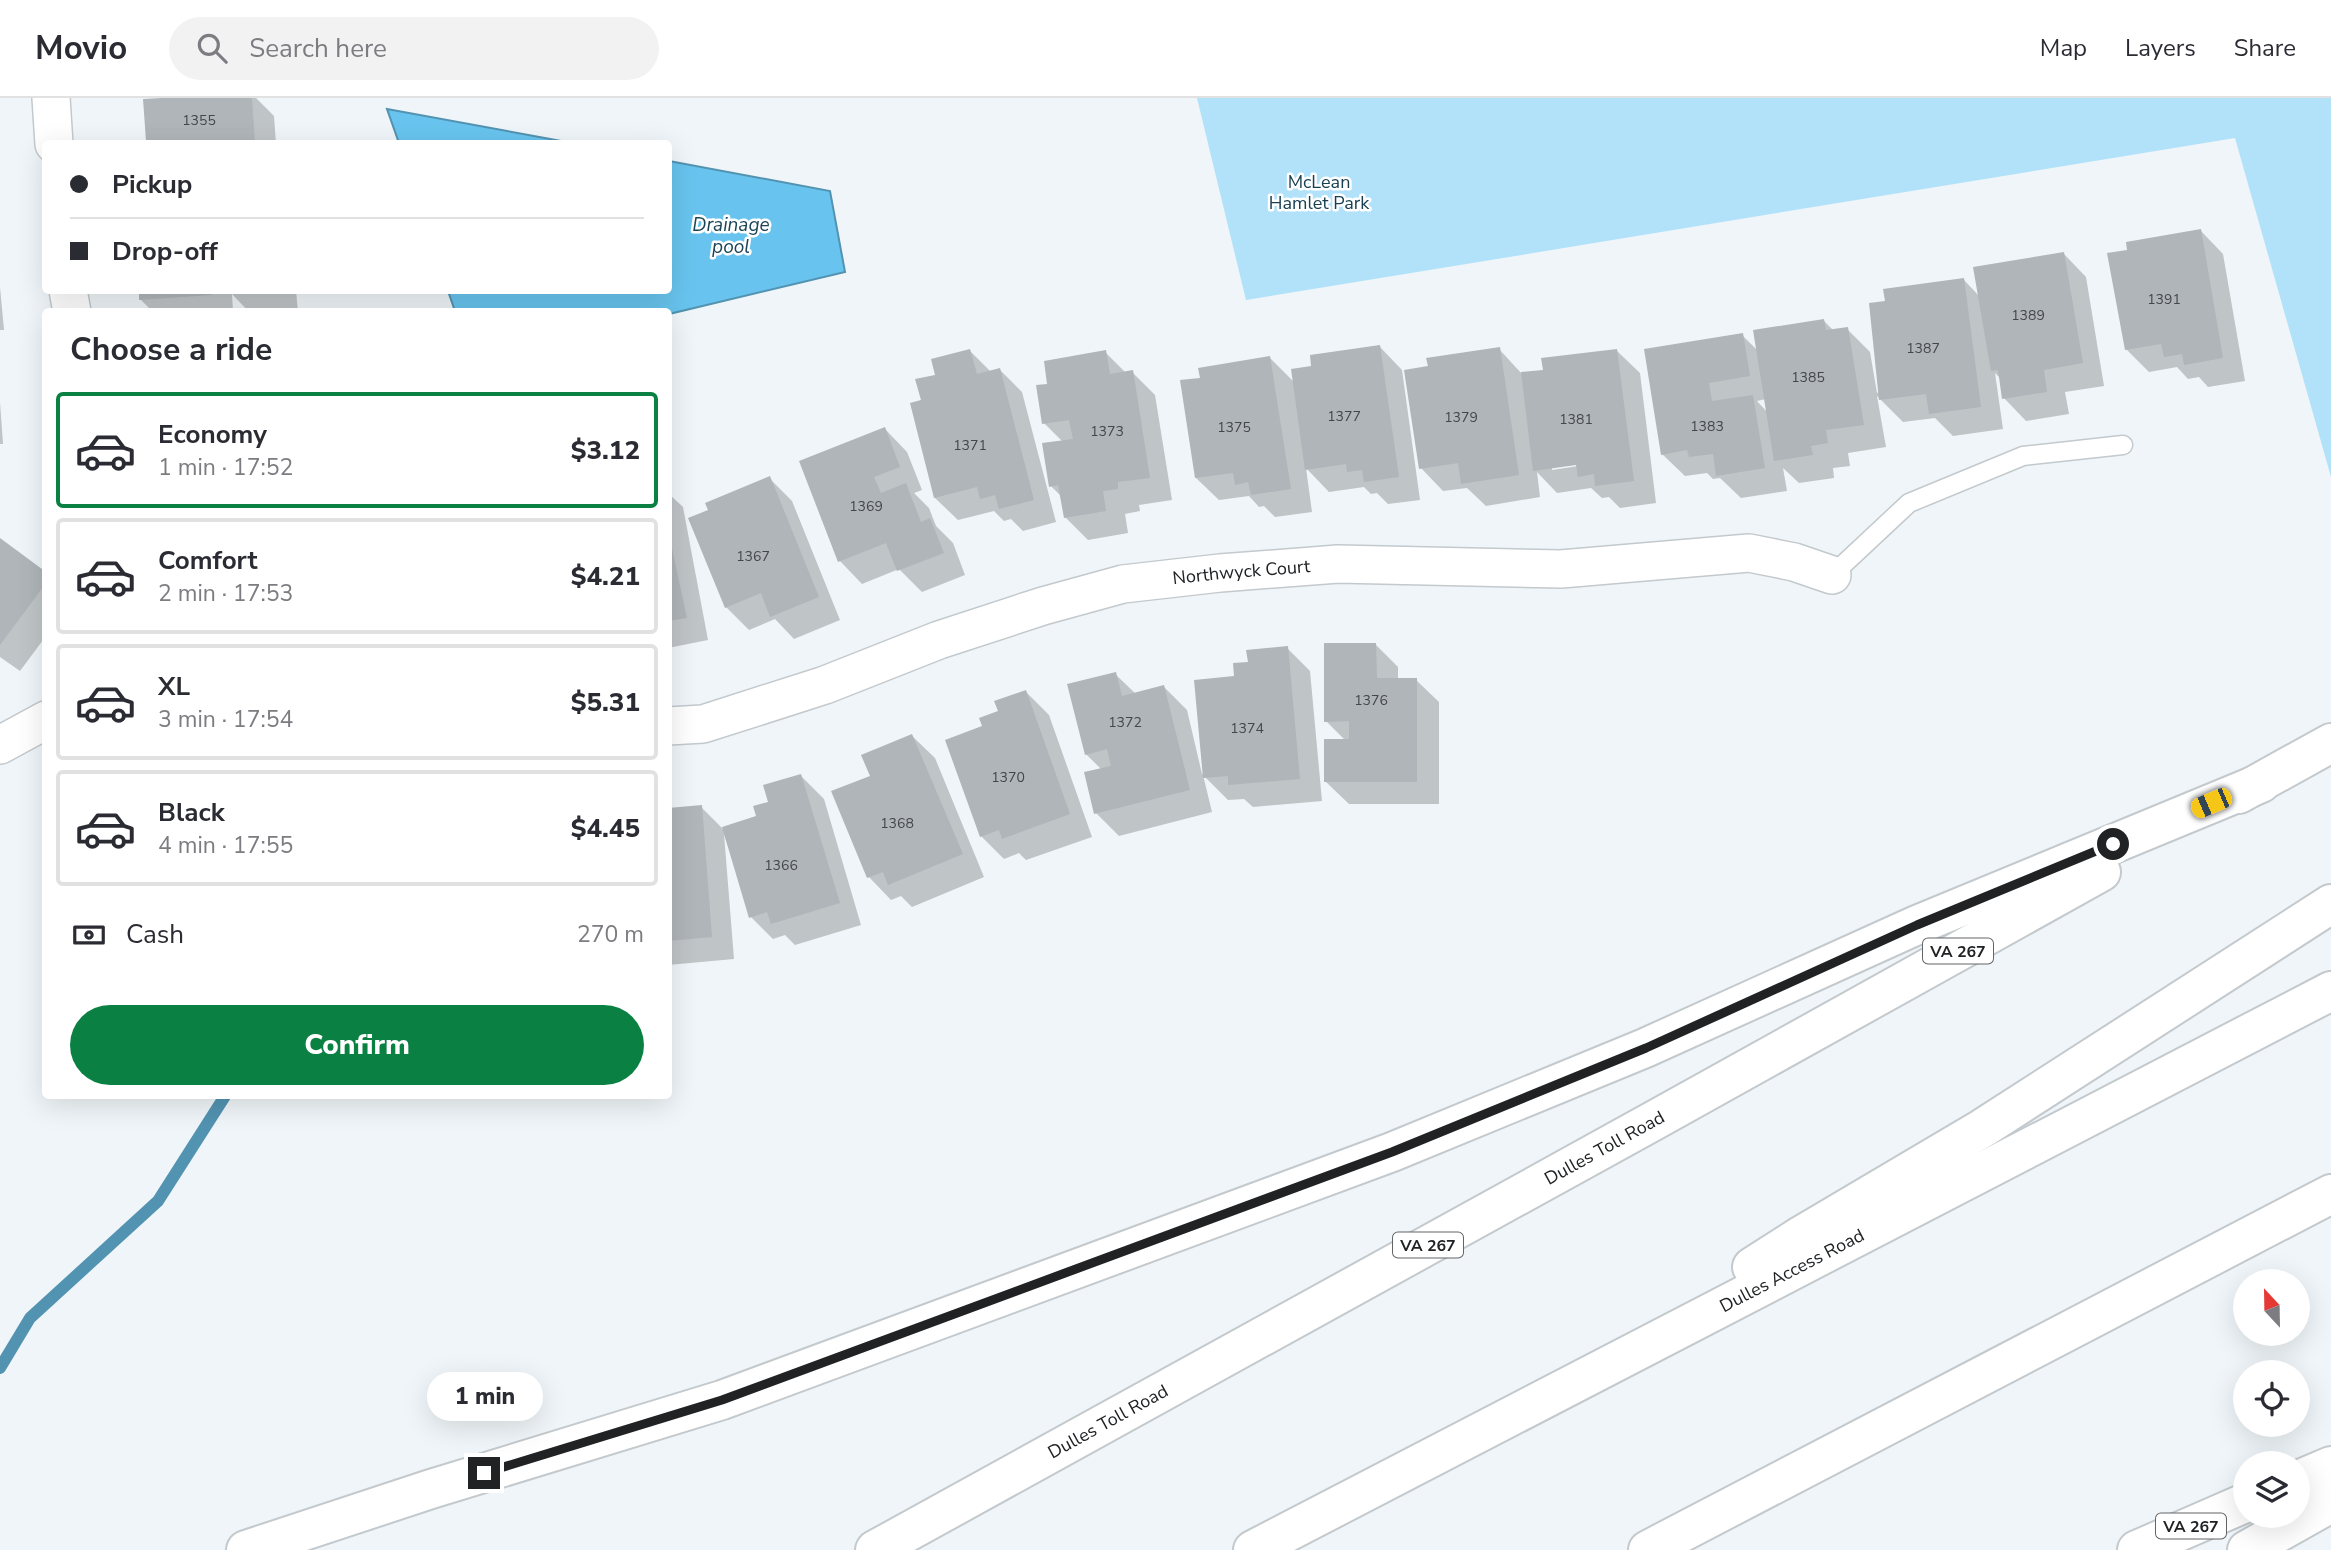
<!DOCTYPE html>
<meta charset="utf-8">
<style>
body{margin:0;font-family:"Nunito Sans",sans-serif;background:#f2f2f3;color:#2b2b33;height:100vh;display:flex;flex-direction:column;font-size:26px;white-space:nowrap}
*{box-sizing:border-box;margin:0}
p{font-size:23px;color:#7c7c81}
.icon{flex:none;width:38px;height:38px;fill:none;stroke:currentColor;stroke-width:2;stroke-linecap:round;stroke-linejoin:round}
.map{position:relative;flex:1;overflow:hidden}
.panel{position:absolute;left:42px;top:210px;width:630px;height:791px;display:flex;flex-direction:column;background:#fff;border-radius:7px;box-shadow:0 7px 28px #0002}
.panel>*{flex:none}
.top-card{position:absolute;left:42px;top:42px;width:630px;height:154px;border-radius:7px;box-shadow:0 7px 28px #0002;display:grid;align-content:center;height:154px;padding:0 28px;background:#fff}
.needle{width:46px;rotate:338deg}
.controls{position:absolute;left:2233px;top:1171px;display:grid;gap:14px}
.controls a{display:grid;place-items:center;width:77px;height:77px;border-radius:50%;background:#fff;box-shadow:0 7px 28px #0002;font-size:35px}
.end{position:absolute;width:32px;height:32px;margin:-16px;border:9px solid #202224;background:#fff;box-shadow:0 0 0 4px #fff}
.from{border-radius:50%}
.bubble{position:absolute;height:49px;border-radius:24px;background:#fff;box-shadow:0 7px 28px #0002;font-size:23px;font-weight:800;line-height:49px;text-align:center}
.car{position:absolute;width:21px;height:42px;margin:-21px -10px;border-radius:9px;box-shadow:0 0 5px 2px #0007;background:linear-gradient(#f5c518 24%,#345 0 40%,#f5c518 0 76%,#345 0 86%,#f5c518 0)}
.top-card b{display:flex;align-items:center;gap:24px;height:66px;font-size:26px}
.top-card b+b{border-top:2px solid #e1e1e2}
.top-card i{width:18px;height:18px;background:#2b2b33}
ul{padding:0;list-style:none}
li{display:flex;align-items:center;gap:21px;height:116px;margin:0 14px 10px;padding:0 14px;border:4px solid #e1e1e2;border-radius:7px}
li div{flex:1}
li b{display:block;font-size:26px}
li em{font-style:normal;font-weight:800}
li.active{border-color:#0b8043}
li>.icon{width:63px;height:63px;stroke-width:1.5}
h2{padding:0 28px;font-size:32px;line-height:84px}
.pay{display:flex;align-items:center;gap:18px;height:77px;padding:0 28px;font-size:26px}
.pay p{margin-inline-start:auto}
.primary-button{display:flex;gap:14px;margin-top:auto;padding:14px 28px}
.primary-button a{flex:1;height:80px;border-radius:42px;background:#0b8043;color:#fff;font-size:28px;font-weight:800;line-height:80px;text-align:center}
header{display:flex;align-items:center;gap:42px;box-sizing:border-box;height:98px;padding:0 35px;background:#fff;border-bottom:2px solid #e1e1e2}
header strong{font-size:33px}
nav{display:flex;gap:38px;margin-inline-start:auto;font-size:24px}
.search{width:490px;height:63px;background:#f2f2f3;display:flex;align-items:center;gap:18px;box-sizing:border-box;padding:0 24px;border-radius:38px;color:#7c7c81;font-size:26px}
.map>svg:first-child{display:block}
</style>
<header>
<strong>Movio</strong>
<div class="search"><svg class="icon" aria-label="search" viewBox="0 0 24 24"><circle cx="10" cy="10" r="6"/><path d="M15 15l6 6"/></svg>Search here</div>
<nav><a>Map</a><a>Layers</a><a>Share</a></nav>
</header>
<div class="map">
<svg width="2331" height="1452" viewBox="0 0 2331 1452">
<rect width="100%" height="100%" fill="#eff5f8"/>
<polygon fill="#b1e2fa" points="1197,0 2331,0 2331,379 2235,40 1246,202"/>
<g fill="#68c4ee" stroke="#5293b1" stroke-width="2">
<polygon points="387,11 572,45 399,45"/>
<polygon points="669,63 830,93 845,174 669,216 668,214 455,213 448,193 668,192"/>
</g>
<g fill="#0003" fill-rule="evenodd">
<polygon points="188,0 256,0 274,18 276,46 128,46 148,44"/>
<polygon points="2201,133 2223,156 2245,283 2208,289 2199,279 2188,281 2177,269 2149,274 2126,251"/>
<path d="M 2064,156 L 2086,179 L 2104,288 L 2065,294 L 2069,316 L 2026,323 L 2004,300 L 2001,281 L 1995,275 L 2003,331 L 1953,338 L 1935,320 L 1903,324 L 1877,298 L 1886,349 L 1848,355 L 1850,368 L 1833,370 L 1834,380 L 1799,385 L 1783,370 L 1787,393 L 1741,400 L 1720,380 L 1713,381 L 1707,375 L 1685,378 L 1662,356 L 1646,252 L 1742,237 L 1758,253 L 1824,223 L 1834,233 L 1847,231 L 1870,254 L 1877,295 L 1880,294 L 1887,204 L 1964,182 L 1980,199 ZM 1766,301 L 1768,315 L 1757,303 Z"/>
<polygon points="0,189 4,232 0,232"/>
<polygon points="140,192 296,192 298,214 249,214 232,196 233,214 153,214 141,202"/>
<polygon points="1380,249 1402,272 1420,402 1388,406 1377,395 1371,396 1364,389 1329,394 1306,370 1312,414 1275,419 1264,408 1259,409 1249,398 1219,402 1196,380 1202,281 1270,260 1295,285 1313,270"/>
<path d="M 1499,251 L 1522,276 L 1545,273 L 1617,253 L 1640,275 L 1656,405 L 1620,410 L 1609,399 L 1602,400 L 1591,390 L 1557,395 L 1537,374 L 1540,399 L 1486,408 L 1467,390 L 1443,393 L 1421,370 ZM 1584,364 L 1585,367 L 1552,372 L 1552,368 Z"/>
<polygon points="970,253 991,274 1000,272 1022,294 1056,424 1023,433 1011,421 1004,423 994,413 958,422 935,400 923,303 937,278"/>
<polygon points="1105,254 1126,275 1132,274 1155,297 1172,402 1139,407 1140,413 1125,416 1128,435 1088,442 1065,419 1062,399 1051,388 1063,344 1044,325 1049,287"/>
<polygon points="0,304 3,346 0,346"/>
<polygon points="885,331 907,354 922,392 914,395 929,410 936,428 953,445 965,477 922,494 899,471 862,486 840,463"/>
<polygon points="769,380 792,403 840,522 794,541 775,521 749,532 726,509 690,421 710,413"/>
<polygon points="668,395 683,409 708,542 668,550"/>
<polygon points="0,442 46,476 46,538 20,573 0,559"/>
<polygon points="1375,546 1398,569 1398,582 1416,582 1439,604 1439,706 1349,706 1326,684 1346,643 1326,623"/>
<polygon points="1287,550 1310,573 1322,703 1253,709 1244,701 1228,702 1203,677 1212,714 1119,738 1096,715 1102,672 1086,656 1115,576 1136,596 1164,589 1187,612 1202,676 1204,675 1236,580 1250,565"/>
<polygon points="1026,594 1049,617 1092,739 1026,762 1019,755 1004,761 981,738 984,629 1000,614"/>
<polygon points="912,638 935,660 984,779 912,809 901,798 891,802 869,779 834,694 872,679"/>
<polygon points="801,678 824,701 861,827 795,847 785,837 773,841 751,819 724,736 734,861 668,867 668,712 701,709 723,731 758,719"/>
</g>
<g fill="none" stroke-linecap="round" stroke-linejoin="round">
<polyline stroke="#5293b1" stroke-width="12" points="0,1270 30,1220 158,1103 225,998"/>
</g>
<g fill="#afb5b8">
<polygon points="162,0 252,0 255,46 136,46 136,43 146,43 143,1"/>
<polygon points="2201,131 2223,260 2184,267 2182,256 2164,259 2161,246 2125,252 2107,155 2127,152 2126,144"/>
<polygon points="2064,154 2083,265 2044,272 2047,294 2002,301 1998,272 1991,273 1973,169"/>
<polygon points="1964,180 1981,309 1929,316 1926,296 1879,302 1869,205 1885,203 1883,191"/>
<polygon points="139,192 211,192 212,197 139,202"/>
<polygon points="1824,221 1826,232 1848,229 1864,327 1826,332 1828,345 1811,348 1813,357 1774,363 1753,232"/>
<polygon points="1743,235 1750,278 1709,285 1712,303 1753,297 1765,370 1716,378 1713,356 1689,359 1687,352 1661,357 1644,251"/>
<polygon points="1380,247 1399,379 1364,384 1362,372 1347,374 1346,366 1305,372 1291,271 1311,268 1310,257"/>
<polygon points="1500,249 1519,377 1461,386 1458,365 1419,371 1404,272 1428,268 1426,260"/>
<polygon points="970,251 977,276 1000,270 1034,402 999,411 995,397 980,401 977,389 934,400 910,305 921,302 915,281 935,277 931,261"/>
<polygon points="1617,251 1634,383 1595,388 1594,376 1578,379 1576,367 1533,373 1521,274 1543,272 1541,260"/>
<polygon points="1106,252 1110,276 1133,272 1150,380 1118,384 1118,391 1103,393 1106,413 1064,420 1058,387 1049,389 1042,345 1073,341 1069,322 1042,326 1036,287 1047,286 1044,263"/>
<polygon points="1270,258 1291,391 1251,397 1248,384 1235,387 1233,375 1195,380 1180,282 1200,280 1198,270"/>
<polygon points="885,329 900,369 874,379 881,395 906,385 921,424 930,420 944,455 897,473 886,445 838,464 799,363"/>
<polygon points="770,378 819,499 770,519 761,495 725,510 688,420 708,412 705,405"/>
<polygon points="668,432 687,520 668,523"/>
<polygon points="0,440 46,474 46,485 0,547"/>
<polygon points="1324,545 1376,545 1377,580 1417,580 1417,684 1324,684 1324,641 1349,641 1349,623 1324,624"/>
<polygon points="1288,548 1300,681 1228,687 1228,678 1203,680 1194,582 1234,578 1233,565 1248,564 1246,552"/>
<polygon points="1116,574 1122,598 1164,587 1190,692 1094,716 1084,674 1111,668 1107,651 1085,657 1067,586"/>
<polygon points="1026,592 1070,716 1002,741 999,732 980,739 945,642 982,628 979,620 998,613 994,603"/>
<polygon points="912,636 963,756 888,787 883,774 867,780 831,693 870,678 861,657"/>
<polygon points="801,676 840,805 771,826 767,814 749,820 722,729 756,718 753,708 768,704 763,687"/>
<polygon points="702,707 712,839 668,843 668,710"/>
</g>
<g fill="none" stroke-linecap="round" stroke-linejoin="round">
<g stroke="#c3c9cc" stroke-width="21">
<polyline id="service" points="1832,477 1909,405 2023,358 2123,347"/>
</g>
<g stroke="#c3c9cc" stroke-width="40">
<g id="minor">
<polyline points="51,0 54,46"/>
<polyline points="68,192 72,214"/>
<path id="s1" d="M 668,628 L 703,626 L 825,587 L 939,542 L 1043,508 L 1123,486 L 1220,475 L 1338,466 L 1561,471 L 1749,455 L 1794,464 L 1832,477"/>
<polyline points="0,647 46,622"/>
</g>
</g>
<g stroke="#c3c9cc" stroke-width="42">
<g id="motorway">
<polyline points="2239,696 2331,645"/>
<polyline points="1752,1169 1802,1137 1983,1030 2331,806"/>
<polyline points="2298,1382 2331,1368"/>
<polyline points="246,1452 431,1391 722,1302 1392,1054 1645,950 1917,827 2261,685"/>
<path id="s2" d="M 875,1452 L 1655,1022 L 2101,774"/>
<path id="s3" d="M 1253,1452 L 2331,893"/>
<polyline points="1648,1452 2331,1096"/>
<polyline points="2137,1452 2245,1405"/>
<polyline points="2247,1452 2331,1405"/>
</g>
</g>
<use href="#service" stroke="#fff" stroke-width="18"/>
<use href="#minor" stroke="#fff" stroke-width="37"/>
<use href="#motorway" stroke="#fff" stroke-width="38"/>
</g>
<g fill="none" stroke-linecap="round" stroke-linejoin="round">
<polyline stroke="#202224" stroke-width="9" points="484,1375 722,1302 1392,1054 1646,950 1917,827 2113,746"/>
</g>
<g text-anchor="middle" stroke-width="5" stroke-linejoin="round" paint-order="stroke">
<g font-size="14" fill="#444749">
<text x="199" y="27">1355</text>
<text x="2164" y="206">1391</text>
<text x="2028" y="222">1389</text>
<text x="1923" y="255">1387</text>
<text x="1808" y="284">1385</text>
<text x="1344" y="323">1377</text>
<text x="1461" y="324">1379</text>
<text x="1576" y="326">1381</text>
<text x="1707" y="333">1383</text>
<text x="1234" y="334">1375</text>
<text x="1107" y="338">1373</text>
<text x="970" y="352">1371</text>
<text x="866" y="413">1369</text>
<text x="753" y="463">1367</text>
<text x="1371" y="607">1376</text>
<text x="1125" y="629">1372</text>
<text x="1247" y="635">1374</text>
<text x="1008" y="684">1370</text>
<text x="897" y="730">1368</text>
<text x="781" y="772">1366</text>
</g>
<g fill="#fff" stroke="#636466" stroke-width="2">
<rect x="1923" y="840.5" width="70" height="25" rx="5"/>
<rect x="1393" y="1134.5" width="70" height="25" rx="5"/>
<rect x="2156" y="1415.5" width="70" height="25" rx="5"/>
</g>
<g font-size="16" font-weight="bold" fill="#202224">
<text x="1958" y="859">VA 267</text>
<text x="1428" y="1153">VA 267</text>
<text x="2191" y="1434">VA 267</text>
</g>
<g font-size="18" fill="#184052" stroke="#fff">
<text x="1319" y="90">McLean<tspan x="1319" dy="21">Hamlet Park</tspan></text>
</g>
<g font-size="18" fill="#202224" stroke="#fff">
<text dy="6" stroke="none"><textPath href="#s1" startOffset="597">Northwyck Court</textPath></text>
<text dy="6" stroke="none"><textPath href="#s2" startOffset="833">Dulles Toll Road</textPath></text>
<text dy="6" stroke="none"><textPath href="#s3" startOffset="607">Dulles Access Road</textPath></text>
<text dy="6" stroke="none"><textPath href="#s2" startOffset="266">Dulles Toll Road</textPath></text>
</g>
<g font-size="19" font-style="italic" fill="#1c4456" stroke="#fff">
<text x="731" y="133">Drainage<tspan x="731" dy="22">pool</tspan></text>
</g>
</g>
</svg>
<div class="controls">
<a><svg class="needle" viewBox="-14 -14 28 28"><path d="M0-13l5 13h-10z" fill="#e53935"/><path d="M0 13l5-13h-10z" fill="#7c7c81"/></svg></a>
<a><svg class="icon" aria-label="locate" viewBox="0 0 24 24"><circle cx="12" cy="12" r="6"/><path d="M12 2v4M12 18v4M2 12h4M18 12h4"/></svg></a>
<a><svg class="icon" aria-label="layers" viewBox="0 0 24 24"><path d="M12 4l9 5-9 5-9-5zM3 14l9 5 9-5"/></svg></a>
</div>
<i class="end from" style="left:2113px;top:746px"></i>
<i class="end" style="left:484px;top:1375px"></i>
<div class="bubble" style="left:427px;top:1274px;width:116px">1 min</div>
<i class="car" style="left:2211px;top:705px;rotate:247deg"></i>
<div class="top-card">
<b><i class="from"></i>Pickup</b>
<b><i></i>Drop-off</b>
</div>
<section class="panel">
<h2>Choose a ride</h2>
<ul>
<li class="active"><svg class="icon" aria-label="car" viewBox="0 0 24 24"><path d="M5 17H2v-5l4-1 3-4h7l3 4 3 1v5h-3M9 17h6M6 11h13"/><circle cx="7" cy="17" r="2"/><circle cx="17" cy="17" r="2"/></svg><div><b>Economy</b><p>1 min · 17:52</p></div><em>$3.12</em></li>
<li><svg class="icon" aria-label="car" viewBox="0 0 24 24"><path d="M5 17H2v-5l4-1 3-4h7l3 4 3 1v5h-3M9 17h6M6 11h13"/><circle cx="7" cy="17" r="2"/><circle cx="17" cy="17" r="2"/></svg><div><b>Comfort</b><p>2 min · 17:53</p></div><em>$4.21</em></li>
<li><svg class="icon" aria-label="car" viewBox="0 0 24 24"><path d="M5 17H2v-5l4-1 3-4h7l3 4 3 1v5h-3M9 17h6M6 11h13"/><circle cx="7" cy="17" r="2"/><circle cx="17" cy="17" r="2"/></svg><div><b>XL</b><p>3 min · 17:54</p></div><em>$5.31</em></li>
<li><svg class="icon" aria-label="car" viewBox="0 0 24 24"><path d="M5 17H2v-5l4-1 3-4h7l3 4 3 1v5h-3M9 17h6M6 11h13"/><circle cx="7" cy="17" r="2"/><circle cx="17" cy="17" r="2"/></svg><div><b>Black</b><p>4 min · 17:55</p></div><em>$4.45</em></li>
</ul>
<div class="pay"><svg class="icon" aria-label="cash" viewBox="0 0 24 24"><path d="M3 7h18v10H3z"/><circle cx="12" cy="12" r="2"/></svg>Cash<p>270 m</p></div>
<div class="primary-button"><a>Confirm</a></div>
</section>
</div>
